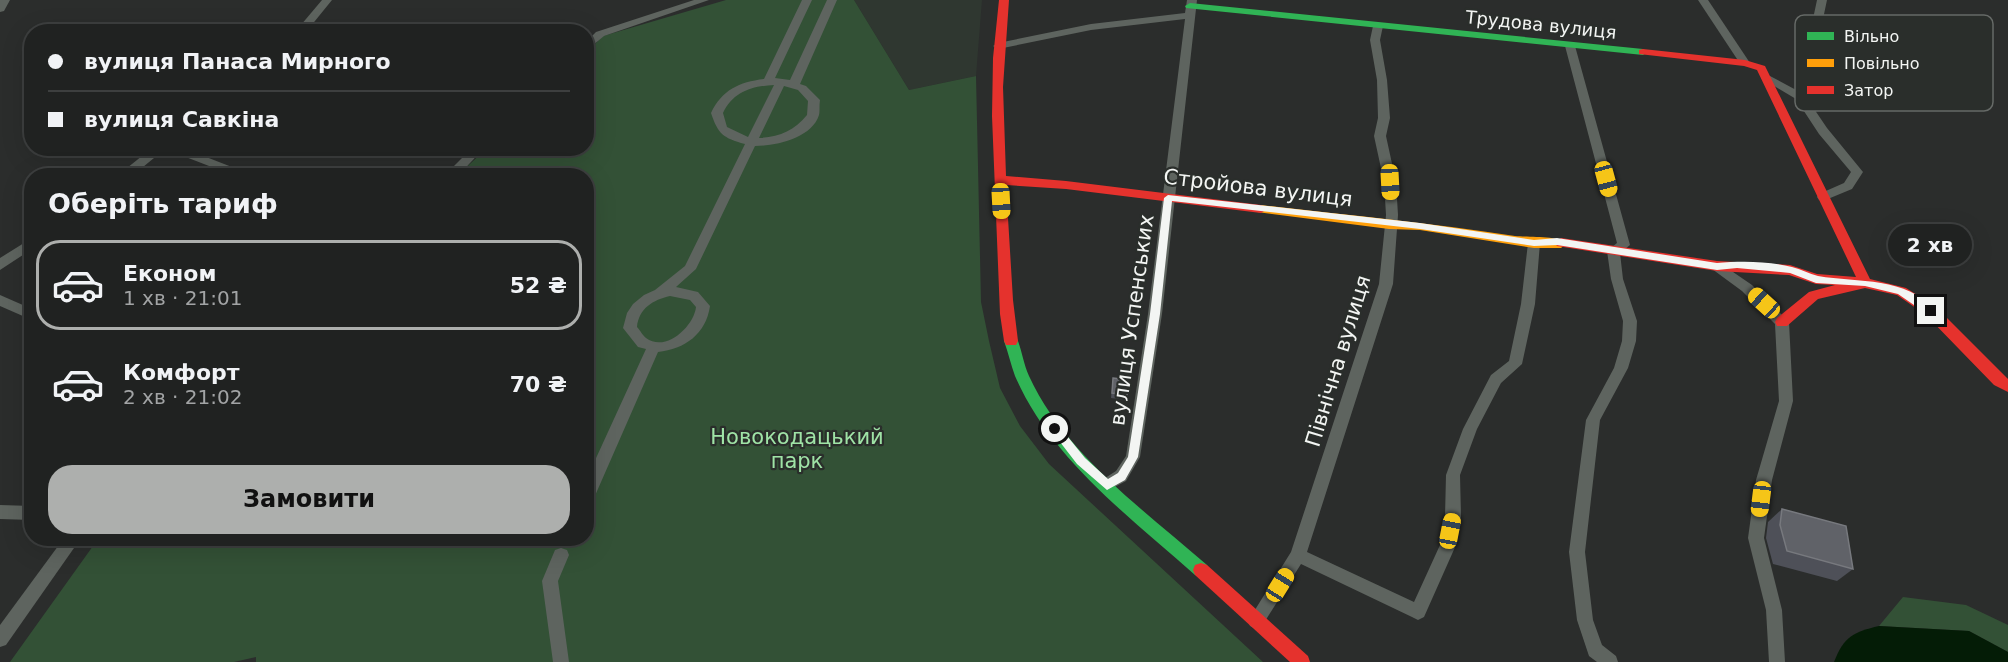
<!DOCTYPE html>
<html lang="uk">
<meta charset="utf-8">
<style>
body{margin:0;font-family:"DejaVu Sans",sans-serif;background:#2d2f2e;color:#f1f3f6;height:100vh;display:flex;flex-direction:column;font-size:22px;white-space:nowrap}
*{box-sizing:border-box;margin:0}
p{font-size:20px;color:#a2a4a5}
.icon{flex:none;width:33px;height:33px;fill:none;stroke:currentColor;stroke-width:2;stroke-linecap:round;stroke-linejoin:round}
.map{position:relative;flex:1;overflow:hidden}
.sheet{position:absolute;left:24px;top:168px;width:570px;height:378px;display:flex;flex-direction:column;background:#202221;border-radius:24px;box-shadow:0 6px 24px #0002,0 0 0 2px #3d3f3f}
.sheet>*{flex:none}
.top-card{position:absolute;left:24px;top:24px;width:570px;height:132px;border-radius:24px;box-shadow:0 6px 24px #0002,0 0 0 2px #3d3f3f;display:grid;align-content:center;height:132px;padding:0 24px;background:#202221}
.end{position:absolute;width:27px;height:27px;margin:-14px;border:8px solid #f3f5f3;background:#111;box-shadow:0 0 0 3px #111}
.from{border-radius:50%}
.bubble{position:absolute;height:42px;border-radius:21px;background:#202221;box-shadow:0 6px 24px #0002,0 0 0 2px #3d3f3f;font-size:20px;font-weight:800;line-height:42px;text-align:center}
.car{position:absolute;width:18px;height:36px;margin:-18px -9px;border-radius:8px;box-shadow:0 0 4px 2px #0007;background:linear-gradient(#f5c518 24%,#345 0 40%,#f5c518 0 76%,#345 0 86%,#f5c518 0)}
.top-card b{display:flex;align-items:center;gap:21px;height:57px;font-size:22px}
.top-card b+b{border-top:2px solid #3d3f3f}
.top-card i{width:15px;height:15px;background:#f1f3f6}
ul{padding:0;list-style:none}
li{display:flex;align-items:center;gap:18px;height:90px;margin:0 12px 9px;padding:0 12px;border:3px solid transparent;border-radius:24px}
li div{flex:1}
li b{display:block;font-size:22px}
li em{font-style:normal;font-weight:800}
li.selected{border-color:#adafad}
li>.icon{width:54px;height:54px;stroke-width:1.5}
h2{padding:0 24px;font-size:27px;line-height:72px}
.primary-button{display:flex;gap:12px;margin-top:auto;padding:12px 24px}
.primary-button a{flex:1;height:69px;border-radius:24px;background:#adafad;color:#111;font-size:24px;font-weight:800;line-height:69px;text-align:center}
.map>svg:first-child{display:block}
</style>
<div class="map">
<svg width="2008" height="662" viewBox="0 0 2008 662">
<rect width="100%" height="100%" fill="#2b2d2c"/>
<polygon fill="#2f3730" points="854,0 982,0 976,76 909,90"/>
<g fill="#335136">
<polygon points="726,0 854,0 909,90 976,76 981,302 989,341 1000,388 1020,426 1049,464 1263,662 256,662 256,657 234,662 10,662 98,539 586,538 586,176 458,175 486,149 586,148 587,52 603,36"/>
<polygon points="1903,597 1966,605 2008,625 2008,652 1969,631 1879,626"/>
</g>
<path fill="#041c06" d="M 1879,626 L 1969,631 L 2008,652 L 2008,662 L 1834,662 C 1844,636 1854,632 1879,626 Z"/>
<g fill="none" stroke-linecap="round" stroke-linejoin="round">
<g fill="#5e645f" fill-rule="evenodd">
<polygon points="0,0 10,0 4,11 0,12"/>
<polygon points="322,0 332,0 306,32 295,32"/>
<polygon points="694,0 709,0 604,36 586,51 586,42 596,32"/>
<path d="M 802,0 L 812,0 L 775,78 L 790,80 L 827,0 L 837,0 L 800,84 L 806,86 L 820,100 C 819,105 820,111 819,115 C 812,138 776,146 755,146 L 696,269 L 676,287 L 698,292 L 710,306 C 706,334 685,349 658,352 L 594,498 L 591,503 L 586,504 L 586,480 L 646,349 L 638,347 L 623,328 L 627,313 L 633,304 L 644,295 L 655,290 L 685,266 L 745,144 C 723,138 718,134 711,113 C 722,90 739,82 764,79 ZM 774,85 L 748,137 L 727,127 L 723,113 C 733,92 752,86 774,85 ZM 784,86 L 798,90 L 808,101 L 807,115 C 794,131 779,137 759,138 ZM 670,296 L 690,300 L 696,307 C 694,326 666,353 646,338 C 643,336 640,330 637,327 C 639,308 653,300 670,296 Z"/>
<polygon points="1187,0 1197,0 1162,314 1140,457 1126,481 1107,491 1102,490 1099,485 1102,480 1116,471 1126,456 1148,314 1185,19 1091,30 998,49 993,46 998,43 1091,24 1185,13"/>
<polygon points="1698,0 1708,0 1750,63 1749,65 1741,65"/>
<polygon points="1817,0 1827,0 1820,33 1828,63 1806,97 1827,128 1863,172 1852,189 1823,201 1819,200 1817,197 1819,194 1844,183 1851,172 1819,134 1796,99 1761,78 1762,76 1770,76 1798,91 1818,63 1810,33"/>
<polygon points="1378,23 1383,26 1380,40 1387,80 1390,118 1386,136 1396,182 1398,215 1393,284 1307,552 1414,602 1440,545 1445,517 1446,475 1463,429 1491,375 1509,361 1521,304 1528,243 1534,238 1540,243 1535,304 1522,364 1501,383 1477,429 1460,475 1461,517 1456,545 1424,617 1418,620 1412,617 1301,564 1262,626 1256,629 1250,626 1248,621 1291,552 1379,284 1386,215 1384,182 1374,136 1378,118 1377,80 1370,40 1373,26"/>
<polygon points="1570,43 1575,46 1630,245 1620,253 1623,279 1637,321 1636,341 1628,368 1600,420 1585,552 1593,620 1602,645 1616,656 1618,662 1597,662 1589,656 1577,620 1569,552 1586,420 1614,368 1622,341 1623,321 1611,279 1607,251 1617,243 1565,46"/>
<polygon points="152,148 183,148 255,176 235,176 165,149 132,176 117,176"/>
<polygon points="472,148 484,148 458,176 444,176"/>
<polygon points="32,238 32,249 0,270 0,258"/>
<polygon points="1717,261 1752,285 1789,322 1793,401 1772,480 1764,538 1782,610 1785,662 1769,662 1766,610 1748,538 1756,480 1779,401 1775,324 1742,291 1712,269 1711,266"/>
<polygon points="0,295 32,309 32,320 0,306"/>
<polygon points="0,505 32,506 32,520 0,519"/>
<polygon points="64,538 81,538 6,645 0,647 0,625"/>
<polygon points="561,548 567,550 569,555 558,581 569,662 553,662 542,581 555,550"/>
</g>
<g fill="#30b455" fill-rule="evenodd">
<polygon points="1190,3 1643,49 1648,52 1643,55 1186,8 1185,6"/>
<path d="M 1011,336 L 1016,337 L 1018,341 C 1022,352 1024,365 1029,376 C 1064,453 1145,511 1207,565 L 1209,570 L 1207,575 L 1201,577 L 1195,575 C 1130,517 1051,459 1015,376 C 1011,365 1008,352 1004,341 L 1006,337 Z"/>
</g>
<path fill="#ff9f0a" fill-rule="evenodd" d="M 1261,205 C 1346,215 1430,223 1515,236 C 1526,237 1562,236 1567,243 L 1561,248 L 1534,248 L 1420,230 L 1389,229 L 1257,212 L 1255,209 Z"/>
<g fill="#e5322d" fill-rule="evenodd">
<polygon points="999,0 1009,0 1003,87 1006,176 1066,181 1261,205 1267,209 1261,213 1066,189 1006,185 1013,300 1018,341 1016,345 1006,345 1004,341 1000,314 992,116 993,58"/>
<polygon points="1643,49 1745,60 1765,66 1870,279 1906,288 1936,307 2008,379 2008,392 1994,385 1926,315 1897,295 1865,288 1818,299 1787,326 1777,326 1775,322 1777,318 1809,292 1835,285 1816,284 1789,275 1717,271 1557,246 1555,243 1561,238 1717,261 1790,265 1817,274 1856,277 1757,70 1744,66 1639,54 1639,50"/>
<polygon points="1201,563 1207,565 1308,656 1310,662 1290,662 1195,575 1193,570 1195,565"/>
</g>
</g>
<g fill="#4e5058">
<polygon points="1113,378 1128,380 1126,400 1111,398"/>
<polygon points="1782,509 1853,569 1837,581 1773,564 1766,538 1768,522"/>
</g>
<g fill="#606268" stroke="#77797e" stroke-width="1.5">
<polygon points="1113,378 1128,380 1127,395 1112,393"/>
<polygon points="1782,509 1846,526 1853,569 1787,551 1780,525"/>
</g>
<path fill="#f3f5f3" d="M 1168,195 L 1420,223 L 1534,240 L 1557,238 L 1717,263 C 1741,261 1768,261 1792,267 C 1801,269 1809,274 1818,276 C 1858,283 1907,276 1935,311 L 1927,314 L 1898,294 L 1865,286 L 1816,283 L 1790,273 L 1737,268 L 1717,270 L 1557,245 L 1534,246 L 1420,229 L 1172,201 L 1160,314 L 1138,457 L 1125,480 L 1107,490 L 1077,464 L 1050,429 L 1055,424 L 1059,426 L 1085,458 L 1108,479 L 1118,473 L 1128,457 L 1150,314 L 1164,198 Z"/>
<g text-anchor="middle" stroke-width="4.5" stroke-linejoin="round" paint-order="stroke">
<g font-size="18" fill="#f3f5f3" stroke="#2a2e2b">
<text transform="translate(1541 25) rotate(6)" y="6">Трудова вулиця</text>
</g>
<g font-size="21" fill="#f3f5f3" stroke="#2a2e2b">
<text transform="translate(1258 188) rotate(7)" y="7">Стройова вулиця</text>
<text transform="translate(1132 320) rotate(-82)" y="7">вулиця Успенських</text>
<text transform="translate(1338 361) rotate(-73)" y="7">Північна вулиця</text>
</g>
<g font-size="21" fill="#9fe3a6" stroke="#2a2e2b">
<text x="797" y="444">Новокодацький<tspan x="797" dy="24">парк</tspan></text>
</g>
</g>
<rect x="1795" y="15" width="198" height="96" rx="9" fill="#2a2e2b" stroke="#666a67" stroke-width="1.5"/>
<rect x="1807" y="32" width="27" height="8" fill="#30b455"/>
<rect x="1807" y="59" width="27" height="8" fill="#ff9f0a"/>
<rect x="1807" y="86" width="27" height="8" fill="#e5322d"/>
<g font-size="16" fill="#f3f5f3">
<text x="1844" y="42">Вільно</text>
<text x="1844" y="69">Повільно</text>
<text x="1844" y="96">Затор</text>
</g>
</svg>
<i class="end from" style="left:1055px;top:429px"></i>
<i class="end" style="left:1931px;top:311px"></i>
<div class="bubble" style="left:1888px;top:224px;width:84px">2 хв</div>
<i class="car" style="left:1606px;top:179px;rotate:165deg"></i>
<i class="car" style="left:1390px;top:182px;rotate:177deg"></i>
<i class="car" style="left:1001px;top:201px;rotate:177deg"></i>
<i class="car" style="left:1764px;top:303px;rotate:312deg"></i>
<i class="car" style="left:1761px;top:499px;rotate:187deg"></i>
<i class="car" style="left:1450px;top:531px;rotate:11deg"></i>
<i class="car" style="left:1280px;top:585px;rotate:32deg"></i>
<div class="top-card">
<b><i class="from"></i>вулиця Панаса Мирного</b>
<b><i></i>вулиця Савкіна</b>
</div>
<section class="sheet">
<h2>Оберіть тариф</h2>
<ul>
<li class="selected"><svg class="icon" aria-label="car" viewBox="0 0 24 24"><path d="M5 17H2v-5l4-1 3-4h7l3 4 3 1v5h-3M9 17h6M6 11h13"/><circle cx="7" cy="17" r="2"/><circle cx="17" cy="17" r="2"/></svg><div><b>Економ</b><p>1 хв · 21:01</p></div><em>52 ₴</em></li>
<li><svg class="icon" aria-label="car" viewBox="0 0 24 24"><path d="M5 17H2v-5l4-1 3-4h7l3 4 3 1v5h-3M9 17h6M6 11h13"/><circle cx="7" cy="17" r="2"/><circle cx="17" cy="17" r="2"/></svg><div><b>Комфорт</b><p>2 хв · 21:02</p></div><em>70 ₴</em></li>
</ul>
<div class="primary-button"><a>Замовити</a></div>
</section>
</div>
